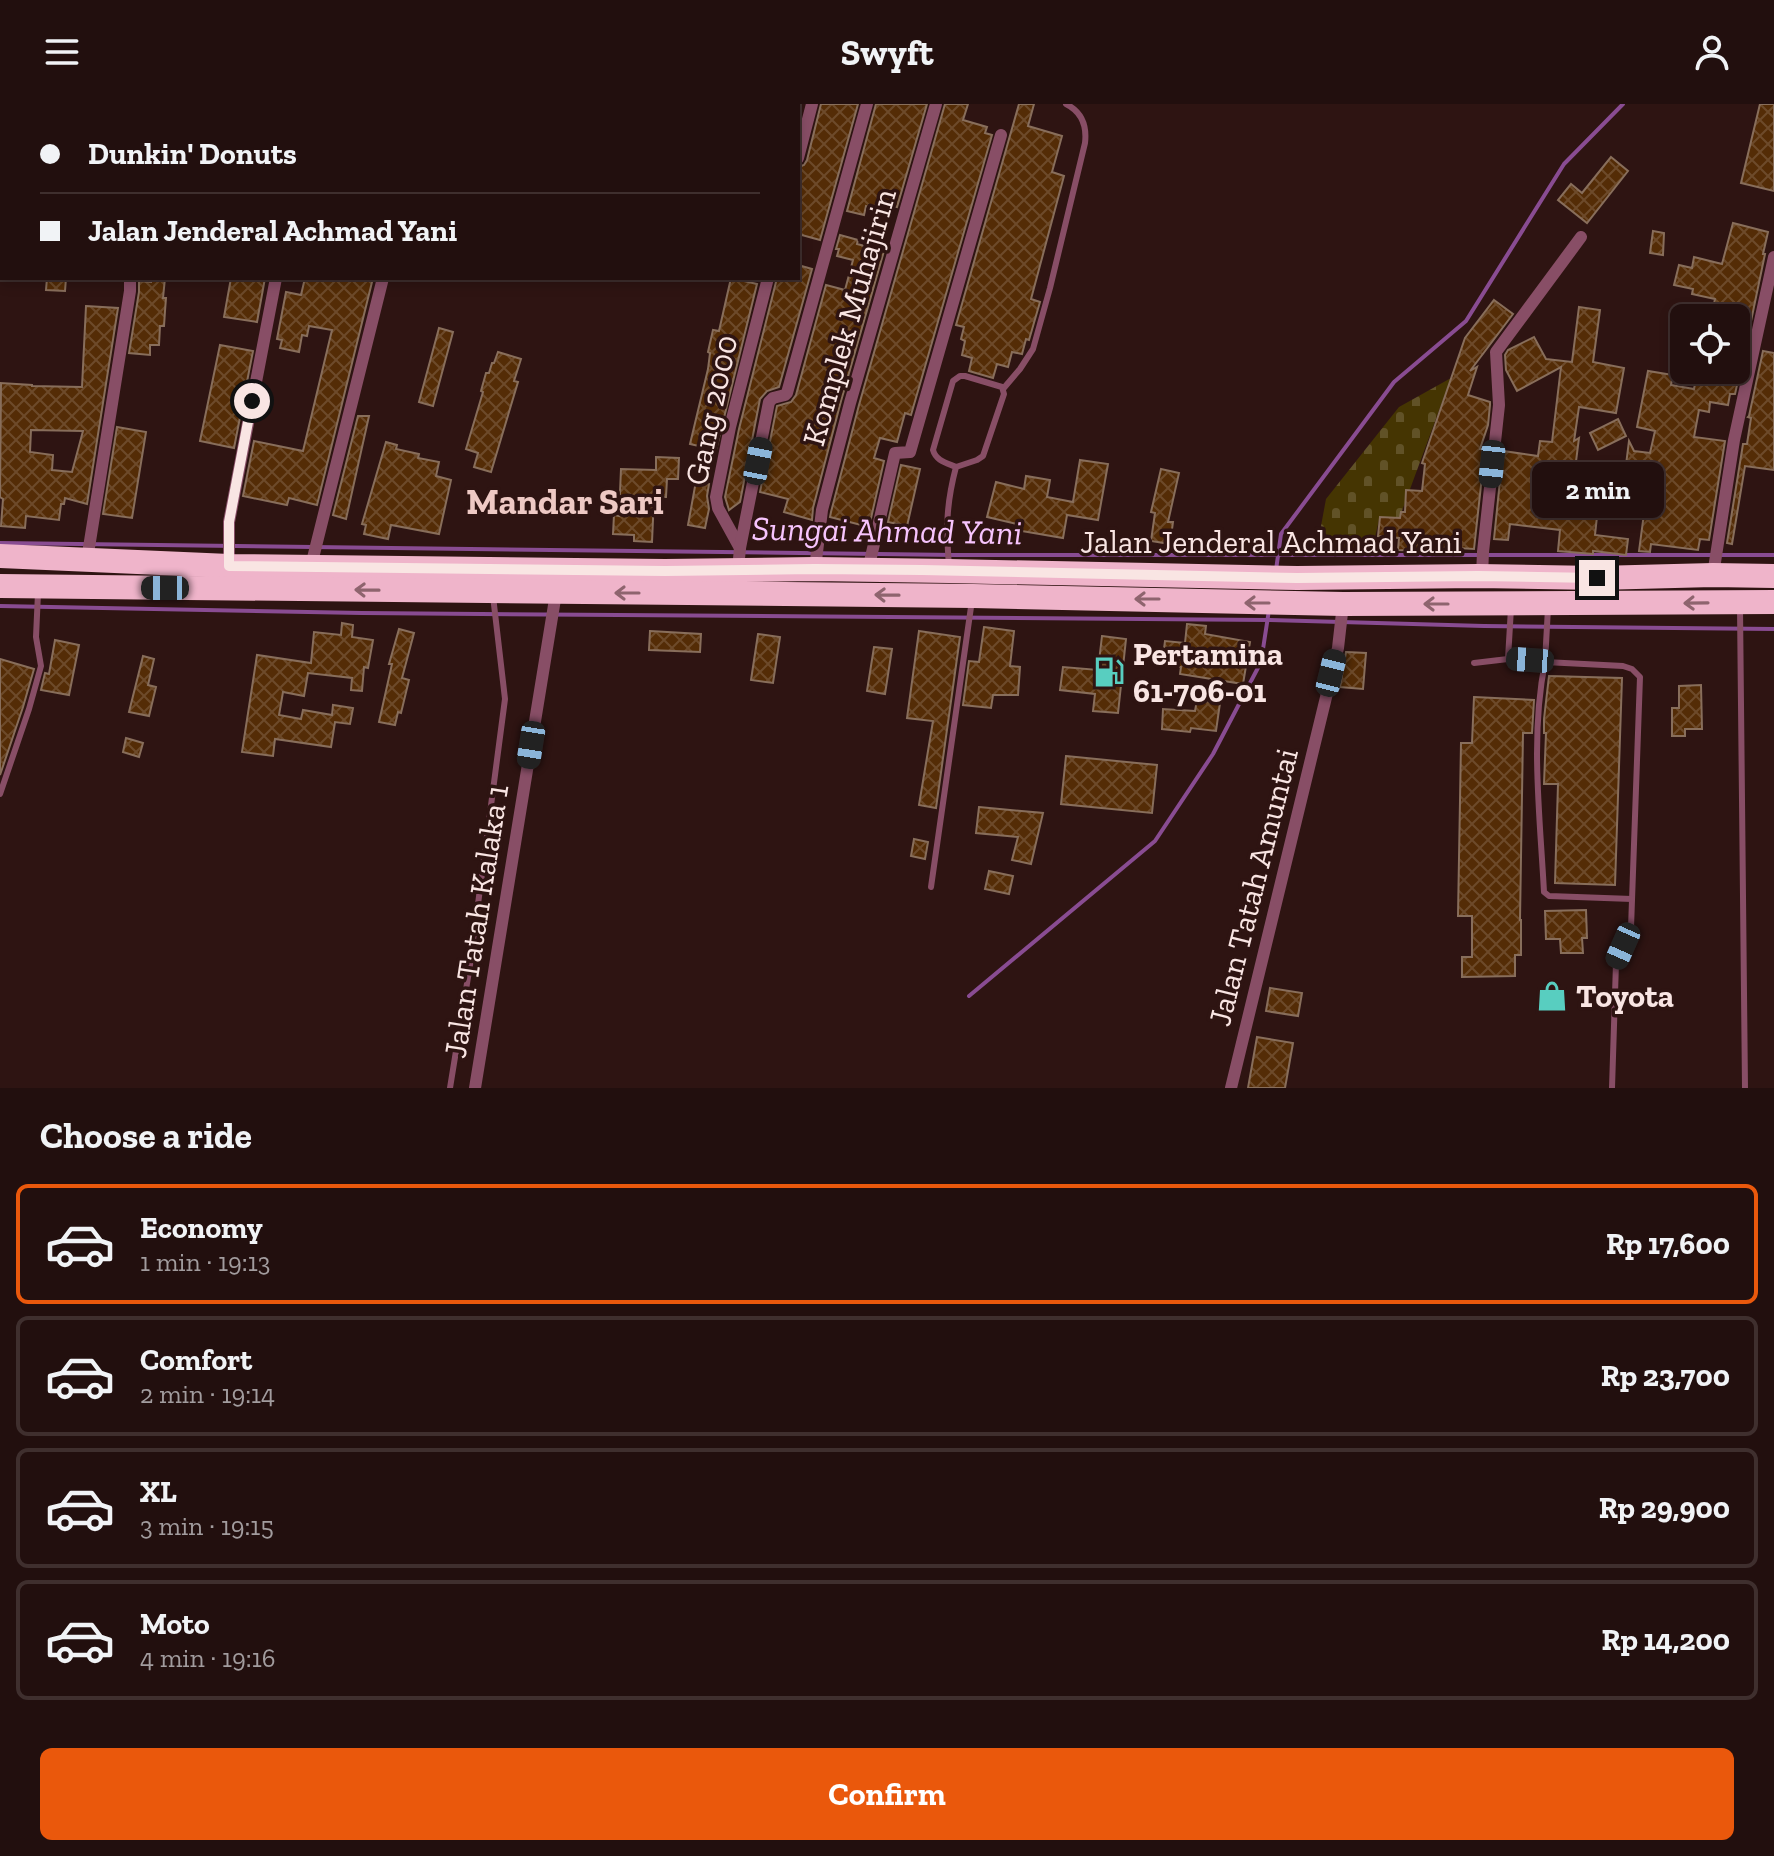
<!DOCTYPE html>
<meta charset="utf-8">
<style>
body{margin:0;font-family:"Zilla Slab",serif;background:#2e1d1c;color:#f1f3f6;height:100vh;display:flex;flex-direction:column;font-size:30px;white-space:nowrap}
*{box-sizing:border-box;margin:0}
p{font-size:26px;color:#a29c9e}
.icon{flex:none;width:44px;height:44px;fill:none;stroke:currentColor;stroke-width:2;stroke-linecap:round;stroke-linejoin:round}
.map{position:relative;height:984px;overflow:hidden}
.side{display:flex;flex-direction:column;background:#220f0e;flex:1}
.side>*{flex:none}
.hud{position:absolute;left:0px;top:0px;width:800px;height:176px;box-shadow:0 4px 12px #0003,0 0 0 2px #3f2f2e;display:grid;align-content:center;height:176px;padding:0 40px;background:#220f0e}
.tools{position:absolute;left:1670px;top:200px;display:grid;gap:16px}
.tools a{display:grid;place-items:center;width:80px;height:80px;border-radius:12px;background:#220f0e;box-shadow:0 4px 12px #0003,0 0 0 2px #3f2f2e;font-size:40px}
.end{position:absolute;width:36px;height:36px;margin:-18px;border:10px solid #f9e5e3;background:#111;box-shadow:0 0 0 4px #111}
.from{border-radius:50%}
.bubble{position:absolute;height:56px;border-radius:12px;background:#220f0e;box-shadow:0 4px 12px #0003,0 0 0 2px #3f2f2e;font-size:26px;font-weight:700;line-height:56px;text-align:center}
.car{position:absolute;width:24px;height:48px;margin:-24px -12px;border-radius:10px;box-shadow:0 0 6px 2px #0007;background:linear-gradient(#222 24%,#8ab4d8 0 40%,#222 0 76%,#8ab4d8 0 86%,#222 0)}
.hud b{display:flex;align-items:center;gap:28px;height:76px;font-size:30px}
.hud b+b{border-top:2px solid #3f2f2e}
.hud i{width:20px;height:20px;background:#f1f3f6}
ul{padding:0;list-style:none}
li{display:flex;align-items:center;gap:24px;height:120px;margin:0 16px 12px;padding:0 24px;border:4px solid #3f2f2e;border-radius:12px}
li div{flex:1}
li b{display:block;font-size:30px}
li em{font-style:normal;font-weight:700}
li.active{border-color:#ea580c}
li>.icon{width:72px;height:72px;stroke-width:1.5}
h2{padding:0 40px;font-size:36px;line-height:96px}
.primary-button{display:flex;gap:16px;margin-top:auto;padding:16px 40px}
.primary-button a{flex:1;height:92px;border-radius:12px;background:#ea580c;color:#fff;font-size:32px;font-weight:700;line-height:92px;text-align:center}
header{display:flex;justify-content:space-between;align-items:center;height:104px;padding:0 40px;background:#220f0e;font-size:36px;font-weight:700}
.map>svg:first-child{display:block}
</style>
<header><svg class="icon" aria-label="menu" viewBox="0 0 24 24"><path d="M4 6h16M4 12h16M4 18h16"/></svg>Swyft<svg class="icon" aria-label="person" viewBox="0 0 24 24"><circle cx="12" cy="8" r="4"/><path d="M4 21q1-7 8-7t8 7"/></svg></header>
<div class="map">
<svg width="1774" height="984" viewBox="0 0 1774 984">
<defs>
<pattern id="cemetery-stones" width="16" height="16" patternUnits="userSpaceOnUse" patternTransform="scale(2)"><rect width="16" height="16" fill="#453502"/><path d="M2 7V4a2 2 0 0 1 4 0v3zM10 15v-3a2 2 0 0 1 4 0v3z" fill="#615227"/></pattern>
<pattern id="building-cross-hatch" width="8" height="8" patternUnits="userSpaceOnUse" patternTransform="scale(2)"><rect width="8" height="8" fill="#542c06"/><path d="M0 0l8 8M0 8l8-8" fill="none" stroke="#6d4a2a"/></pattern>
</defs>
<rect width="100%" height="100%" fill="#2e1412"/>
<polygon fill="url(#cemetery-stones)" points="1451,274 1399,415 1379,416 1372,446 1335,445 1321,422 1326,395 1399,303"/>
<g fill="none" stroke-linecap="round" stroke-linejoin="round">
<g stroke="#894c92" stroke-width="4">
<polyline points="0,439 955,451 1774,451"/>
<polyline points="1276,466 1281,430 1394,278 1466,217 1564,60 1623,0"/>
<polyline points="0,502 362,509 1268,516 1484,522 1774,525"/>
<polyline points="969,892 1155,737 1213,650 1261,558 1269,506"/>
</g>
</g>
<g fill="url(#building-cross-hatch)" stroke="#886e5b" stroke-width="2" fill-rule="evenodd">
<polygon points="821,0 858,0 820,136 798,130 798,63 804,61 807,56"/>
<polygon points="876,0 927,0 897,103 888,101 886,108 866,102 864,111 847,107"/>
<polygon points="945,0 968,0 963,16 987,23 985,29 992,31 911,311 905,309 897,338 880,334 874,354 884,357 869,423 830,413 831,408 859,301"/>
<polygon points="1019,0 1034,0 1028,22 1062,32 1052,68 1064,72 1031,195 1040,198 1029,236 1026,235 1022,250 1012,248 1008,263 997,260 993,274 969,267 972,254 962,251 965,237 961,235 964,223 956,221"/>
<polygon points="1760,0 1774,0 1774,87 1741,79"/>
<polygon points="1611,53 1628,67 1587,119 1558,96 1571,80 1582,89"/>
<polygon points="1733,119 1768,128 1763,150 1765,150 1750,222 1747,222 1743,244 1745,245 1735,290 1730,290 1728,301 1710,298 1709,308 1699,306 1694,333 1725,337 1709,436 1700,435 1698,446 1651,440 1650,448 1639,447 1647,387 1623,385 1629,337 1634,347 1650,349 1655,327 1637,323 1648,267 1673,271 1671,281 1694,285 1698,266 1736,266 1736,214 1711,214 1715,195 1692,190 1693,185 1674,181 1679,161 1692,164 1694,153 1722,160"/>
<polygon points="1653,127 1664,129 1663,151 1650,149"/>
<polygon points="840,131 858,136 857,140 884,147 841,297 813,404 812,416 784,408 788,395 760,388 777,302 791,298 796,291 826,181 845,186 853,156 837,152 839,145 836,145"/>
<polygon points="798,161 812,165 779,283 767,287 760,295 740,398 729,406 725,393 739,325 777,174 798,174"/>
<polygon points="47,174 66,174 65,187 46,186"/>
<polygon points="151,174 165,174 163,194 166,194 165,207 164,222 160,222 159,241 150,241 150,251 129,249 139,188 139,177 151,178"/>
<polygon points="231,174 265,174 257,218 224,213"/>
<polygon points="305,174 373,174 317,401 289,394 287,401 243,392 254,337 303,347 332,226 309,222 307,232 302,231 299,248 280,244 282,236 277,235 286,188 301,191"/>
<polygon points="731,174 757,180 716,346 690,340 708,265 710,249 708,248 713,226 719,227"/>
<polygon points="1494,196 1513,210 1470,267 1477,263 1468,291 1490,298 1490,301 1488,321 1480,345 1485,345 1474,445 1458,444 1458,448 1398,446 1399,434 1378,432 1380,413 1400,414 1401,408 1405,408 1406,386 1422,387 1425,360 1422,359 1465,234"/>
<path d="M 86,202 L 118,204 L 87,400 L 65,394 L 64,400 L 61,400 L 59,416 L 26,412 L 25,424 L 1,422 L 3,395 L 0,393 L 1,279 L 32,281 L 32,282 L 82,283 ZM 31,326 L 83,327 L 72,368 L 52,366 L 53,351 L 30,348 Z"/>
<polygon points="1579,203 1600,206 1593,258 1624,264 1616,309 1579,303 1574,337 1579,334 1574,373 1601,376 1595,431 1628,435 1626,451 1593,447 1593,450 1558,447 1560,426 1510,420 1508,436 1494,435 1503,347 1538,352 1540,337 1552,338 1561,263 1517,287 1506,266 1505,251 1508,246 1534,233 1546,255 1572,258"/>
<polygon points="1679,212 1684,213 1684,246 1672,243"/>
<polygon points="439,224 453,228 433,302 419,298"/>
<polygon points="220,241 253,247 234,344 200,337"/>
<polygon points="1763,247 1774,249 1774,366 1745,362 1732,440 1727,439 1743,340 1747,340 1751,314 1748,313 1749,312"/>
<polygon points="498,248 521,255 514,277 518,278 491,368 474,363 478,349 466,345 483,288 481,287 486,269 489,269 492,259 494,259"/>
<polygon points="358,312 369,312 346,415 333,411"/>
<polygon points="1618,315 1626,332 1598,346 1590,329"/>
<polygon points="117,323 146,328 132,414 103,410"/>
<polygon points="386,338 397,341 396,345 419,350 418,354 439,358 436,372 451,376 439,430 391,421 388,435 364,430 366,421 362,420"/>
<polygon points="656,353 679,354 678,375 667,375 666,393 654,393 652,438 634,437 634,431 613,430 614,411 619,412 621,365 656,366"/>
<polygon points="1080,356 1108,360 1098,416 1067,411 1063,434 1016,426 1017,420 987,413 996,378 1024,385 1026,372 1050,376 1047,393 1073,398"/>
<polygon points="901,361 920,365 907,422 888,418"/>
<polygon points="1161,365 1179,369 1168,418 1173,418 1170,440 1151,437 1155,409 1151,408"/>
<polygon points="696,377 709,380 707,392 709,405 705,424 688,421"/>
<polygon points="342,519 353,521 352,533 373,536 368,564 364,563 362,587 351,586 352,574 308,569 304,592 283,588 279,611 301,615 303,606 332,611 333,601 353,604 350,620 335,618 331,643 275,635 273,652 242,648 257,551 311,559 314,528 341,531"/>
<polygon points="1187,520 1206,522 1205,530 1250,538 1243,580 1180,570 1181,563 1162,560 1165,537 1185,539"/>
<polygon points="984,523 1014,527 1010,562 1020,563 1018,591 993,591 991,604 963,601 969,557 979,558"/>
<polygon points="399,525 414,529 402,574 409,576 401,609 398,608 395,621 379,618 392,560 389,560"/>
<polygon points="650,527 701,530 700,548 649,546"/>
<polygon points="919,527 960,533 936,704 919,701 933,617 907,614"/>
<polygon points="758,530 780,533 773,579 751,576"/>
<polygon points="1102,532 1126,535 1118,609 1093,607 1095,590 1060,586 1063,563 1098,566"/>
<polygon points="55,536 79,541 69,591 41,586 45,569 49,570"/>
<polygon points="874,543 892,545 885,590 867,587"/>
<polygon points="1346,548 1366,549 1363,585 1340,583"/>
<polygon points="143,552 154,555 148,581 156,583 149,612 129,608"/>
<polygon points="0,555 34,565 23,603 0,671"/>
<polygon points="1549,572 1622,574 1615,781 1555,779 1558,680 1544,680 1546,629 1544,629 1544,615"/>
<polygon points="1701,581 1702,625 1685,625 1685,632 1672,632 1672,604 1679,604 1679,582"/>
<polygon points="1474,593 1534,596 1532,629 1523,629 1520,816 1521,816 1521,851 1515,851 1515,872 1462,873 1462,853 1472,853 1472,812 1458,812 1461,639 1472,639"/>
<polygon points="1197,596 1220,599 1216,627 1191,624 1190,628 1162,625 1163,605 1195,607"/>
<polygon points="126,634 143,639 139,653 123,648"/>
<polygon points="1066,652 1157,661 1152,709 1061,700"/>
<polygon points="979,703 1043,709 1031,760 1012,756 1018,733 976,729"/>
<polygon points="914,735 928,738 925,755 911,752"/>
<polygon points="989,767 1013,772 1009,790 985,785"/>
<polygon points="1586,806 1587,834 1582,834 1583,849 1561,849 1560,835 1546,835 1545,807"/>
<polygon points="1270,884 1302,889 1298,912 1266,907"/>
<polygon points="1257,933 1293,939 1285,984 1248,984"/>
</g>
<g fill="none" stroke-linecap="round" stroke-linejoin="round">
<g stroke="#884e66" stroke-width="6">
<path d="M 1003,285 L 1020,265 L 1033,245 L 1050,184 L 1085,39 C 1087,22 1082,8 1066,0"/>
<path d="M 949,462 C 946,424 946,401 956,363 L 977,356 L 983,352 L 1004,290 L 1002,283 L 965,272 L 960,272 L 953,277 L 933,346 C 936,357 947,359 956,363"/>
<polyline points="1548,504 1545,558 1623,562 1632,565 1640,573 1631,824 1616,859 1612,984"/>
<polyline points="1740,504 1745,984"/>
<polyline points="1508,555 1511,504"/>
<path d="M 1474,559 L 1508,555 L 1545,558 C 1530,633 1540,712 1544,788 L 1549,792 L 1632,795"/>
<polyline points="0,690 29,605 41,562 36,533 38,489"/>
<polyline points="931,783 972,496"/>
<polyline points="450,984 470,861 505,595 493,492"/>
</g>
<g stroke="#884e66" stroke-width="12">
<polyline points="140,2 140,0"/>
<polyline points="310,2 310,0"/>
<polyline points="798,54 812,0"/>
<polyline points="740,444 718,404 716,393 730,323 768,174"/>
<polyline points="87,456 130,187 130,174"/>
<polyline points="229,462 229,418 276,174"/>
<polyline points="311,462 383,174"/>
<polyline points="815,465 822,406 850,299 936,0"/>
<polyline points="738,466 740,444 769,298 773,294 785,291 787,289 867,0"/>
<polyline points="868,466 895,349 910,348 1001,31"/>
<polyline points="1713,471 1734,336 1774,153"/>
<polyline points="1482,472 1483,448 1499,301 1496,248 1581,133"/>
<polyline points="475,984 556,489"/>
<polyline points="1231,984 1338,544 1343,500"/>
</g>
<g stroke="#efb4ca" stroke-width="24">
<polyline points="0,452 229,462 665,467 815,465 949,467 1297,474 1478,472 1597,474 1713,471 1774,472"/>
<polyline points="0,482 973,492 1343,500 1774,498"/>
</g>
</g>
<defs><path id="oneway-shaft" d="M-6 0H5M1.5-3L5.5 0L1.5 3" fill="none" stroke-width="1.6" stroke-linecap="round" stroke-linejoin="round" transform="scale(2)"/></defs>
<g stroke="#8e646e">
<use href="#oneway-shaft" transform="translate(367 486) rotate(-179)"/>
<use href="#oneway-shaft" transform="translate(627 489) rotate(180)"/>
<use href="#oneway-shaft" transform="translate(887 491) rotate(-179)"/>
<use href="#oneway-shaft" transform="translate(1147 495) rotate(-180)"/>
<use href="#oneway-shaft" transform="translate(1257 499) rotate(-180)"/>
<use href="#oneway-shaft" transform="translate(1696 499) rotate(179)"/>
<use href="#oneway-shaft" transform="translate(1436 500) rotate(-180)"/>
</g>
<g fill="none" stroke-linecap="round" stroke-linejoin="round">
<polyline stroke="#f9e5e3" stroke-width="10" points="252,297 229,418 229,462 665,467 815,465 922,466 1297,474 1478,472 1597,474"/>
</g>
<defs>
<g id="fuel-bare" transform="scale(2.4)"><path d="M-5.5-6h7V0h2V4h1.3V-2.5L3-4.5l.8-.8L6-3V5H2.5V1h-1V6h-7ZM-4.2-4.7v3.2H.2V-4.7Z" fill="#58cec0" stroke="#2e1412" stroke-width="2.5" paint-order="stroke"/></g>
<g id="shop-bare" transform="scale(2.4)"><path d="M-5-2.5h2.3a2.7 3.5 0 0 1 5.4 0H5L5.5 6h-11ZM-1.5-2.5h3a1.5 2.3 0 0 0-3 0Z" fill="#58cec0" stroke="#2e1412" stroke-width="2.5" paint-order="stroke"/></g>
</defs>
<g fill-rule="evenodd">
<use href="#fuel-bare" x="1109" y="568"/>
<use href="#shop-bare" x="1552" y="892"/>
</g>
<g text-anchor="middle" stroke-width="7" stroke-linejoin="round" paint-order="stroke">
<g font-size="32" fill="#f9e5e3" stroke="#2e1412">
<text transform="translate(849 213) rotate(-74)" y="11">Komplek Muhajirin</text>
<text transform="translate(711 306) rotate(-78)" y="11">Gang 2000</text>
<text x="1271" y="449">Jalan Jenderal Achmad Yani</text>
<text transform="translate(1253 783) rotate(-76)" y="11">Jalan Tatah Amuntai</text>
<text transform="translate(476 817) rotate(-81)" y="11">Jalan Tatah Kalaka 1</text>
</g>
<g font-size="32" font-weight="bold" fill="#f9e5e3" stroke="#2e1412" text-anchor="start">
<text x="1133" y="561">Pertamina<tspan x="1133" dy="37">61-706-01</tspan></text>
<text x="1576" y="903">Toyota</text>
</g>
<g font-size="34" font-style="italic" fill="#f7c4fd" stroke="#2e1412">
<text transform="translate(887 426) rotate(1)" y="12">Sungai Ahmad Yani</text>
</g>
<g font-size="36" font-weight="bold" fill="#eec9c4" stroke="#2e1412">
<text x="565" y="410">Mandar Sari</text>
</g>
</g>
</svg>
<div class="tools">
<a><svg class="icon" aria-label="locate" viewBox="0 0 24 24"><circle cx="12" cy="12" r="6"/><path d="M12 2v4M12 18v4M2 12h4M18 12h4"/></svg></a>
</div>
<i class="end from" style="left:252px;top:297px"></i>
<i class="end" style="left:1597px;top:474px"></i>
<div class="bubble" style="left:1532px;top:358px;width:132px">2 min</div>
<i class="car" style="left:758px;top:357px;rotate:11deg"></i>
<i class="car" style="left:1492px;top:360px;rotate:186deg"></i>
<i class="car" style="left:165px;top:484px;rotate:270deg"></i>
<i class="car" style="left:1530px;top:556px;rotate:274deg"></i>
<i class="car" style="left:1331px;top:569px;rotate:14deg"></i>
<i class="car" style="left:531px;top:641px;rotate:189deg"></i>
<i class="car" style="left:1623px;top:842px;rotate:204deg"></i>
<div class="hud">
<b><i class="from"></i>Dunkin' Donuts</b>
<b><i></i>Jalan Jenderal Achmad Yani</b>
</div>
</div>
<section class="side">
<h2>Choose a ride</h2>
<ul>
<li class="active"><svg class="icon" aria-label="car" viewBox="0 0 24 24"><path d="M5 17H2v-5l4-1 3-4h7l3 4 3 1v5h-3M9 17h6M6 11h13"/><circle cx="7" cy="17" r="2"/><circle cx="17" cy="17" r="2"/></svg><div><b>Economy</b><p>1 min · 19:13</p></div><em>Rp 17,600</em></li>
<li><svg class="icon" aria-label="car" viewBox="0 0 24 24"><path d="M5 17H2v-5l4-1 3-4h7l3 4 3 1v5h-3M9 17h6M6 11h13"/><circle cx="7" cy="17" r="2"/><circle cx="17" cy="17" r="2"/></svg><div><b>Comfort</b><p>2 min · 19:14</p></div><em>Rp 23,700</em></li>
<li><svg class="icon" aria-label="car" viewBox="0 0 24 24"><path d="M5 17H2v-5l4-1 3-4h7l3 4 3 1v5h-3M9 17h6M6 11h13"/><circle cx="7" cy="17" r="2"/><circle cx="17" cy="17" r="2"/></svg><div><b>XL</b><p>3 min · 19:15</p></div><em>Rp 29,900</em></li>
<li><svg class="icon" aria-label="car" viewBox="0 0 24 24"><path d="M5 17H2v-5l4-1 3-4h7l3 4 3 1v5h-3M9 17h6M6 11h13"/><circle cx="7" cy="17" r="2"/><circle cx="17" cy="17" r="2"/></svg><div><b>Moto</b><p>4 min · 19:16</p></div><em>Rp 14,200</em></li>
</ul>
<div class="primary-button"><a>Confirm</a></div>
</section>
